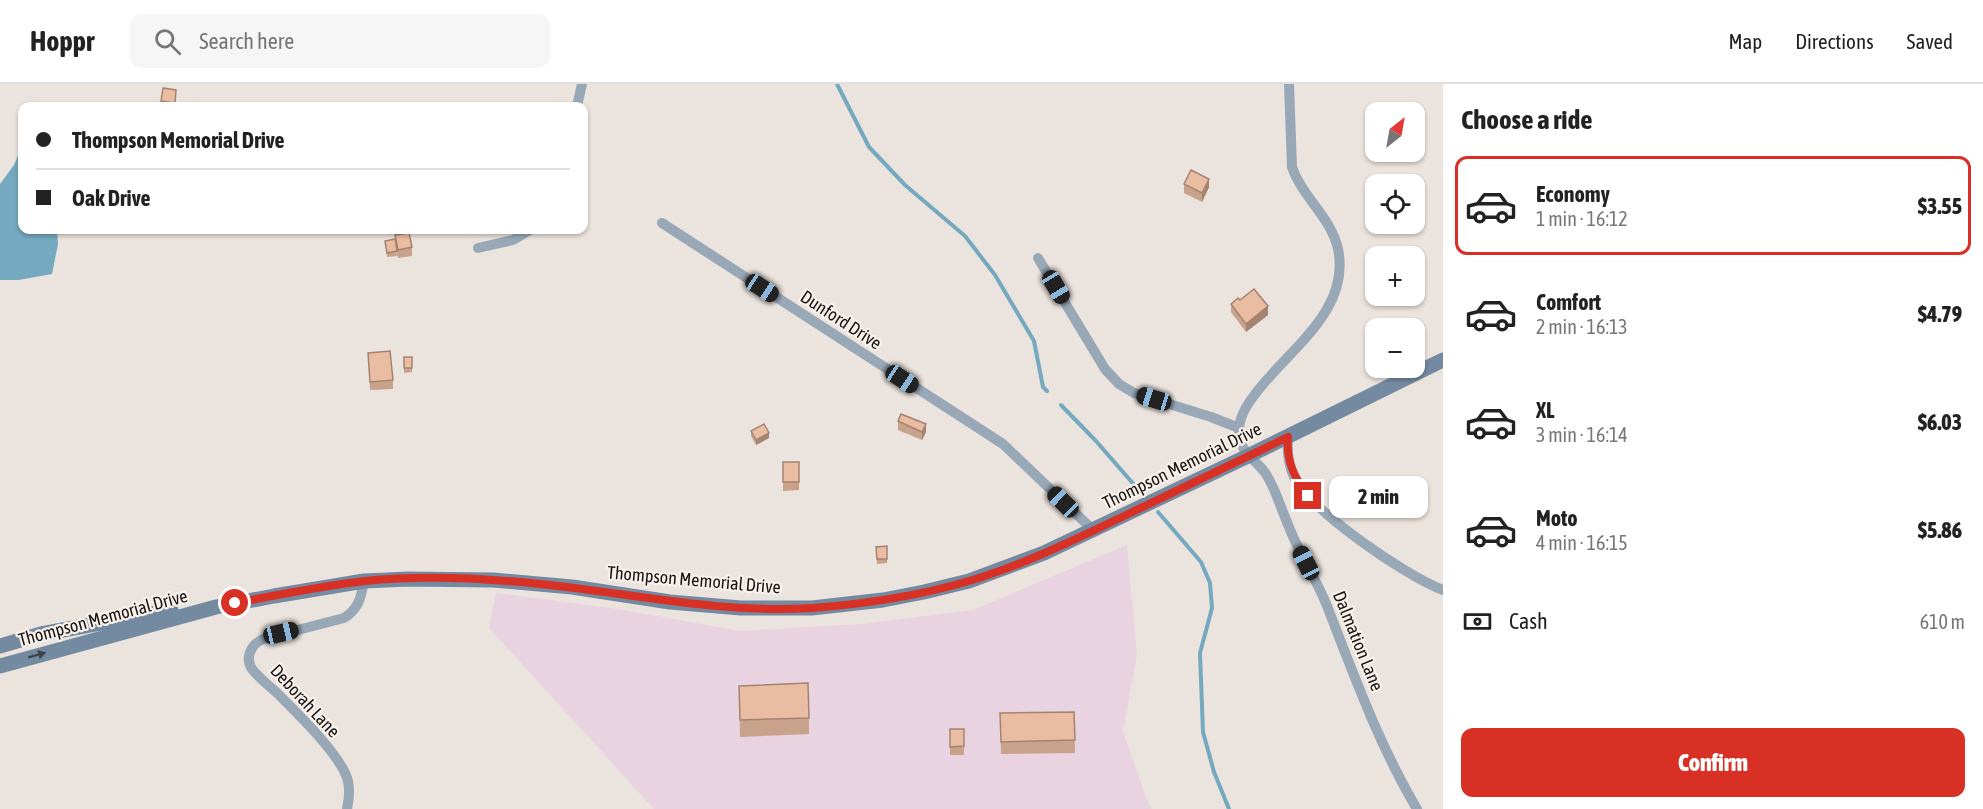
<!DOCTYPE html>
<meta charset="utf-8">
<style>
body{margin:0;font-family:"Asap Condensed",sans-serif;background:#f6f6f6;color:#222;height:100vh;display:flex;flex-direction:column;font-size:22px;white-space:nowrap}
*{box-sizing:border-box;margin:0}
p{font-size:20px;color:#767676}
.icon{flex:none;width:33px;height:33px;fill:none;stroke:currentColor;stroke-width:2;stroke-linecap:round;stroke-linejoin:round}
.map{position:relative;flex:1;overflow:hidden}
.sheet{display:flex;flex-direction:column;background:#fff;width:540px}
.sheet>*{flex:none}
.guide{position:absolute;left:18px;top:18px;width:570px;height:132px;border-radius:12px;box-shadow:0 2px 4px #0004;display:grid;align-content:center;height:132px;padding:0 18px;background:#fff}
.needle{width:39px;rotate:31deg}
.tools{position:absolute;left:1365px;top:18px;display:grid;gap:12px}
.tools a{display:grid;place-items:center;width:60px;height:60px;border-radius:12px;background:#fff;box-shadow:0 2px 4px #0004;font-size:30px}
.end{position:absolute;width:27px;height:27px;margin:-14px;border:8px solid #d93025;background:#fff;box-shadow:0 0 0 3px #fff}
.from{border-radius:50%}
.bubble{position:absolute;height:42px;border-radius:12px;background:#fff;box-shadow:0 2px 4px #0004;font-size:20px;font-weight:800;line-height:42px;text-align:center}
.car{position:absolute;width:18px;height:36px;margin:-18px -9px;border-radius:8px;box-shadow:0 0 4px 2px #0007;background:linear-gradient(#222 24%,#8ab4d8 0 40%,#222 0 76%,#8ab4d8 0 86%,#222 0)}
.guide b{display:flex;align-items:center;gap:21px;height:57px;font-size:22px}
.guide b+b{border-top:2px solid #e0e0e0}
.guide i{width:15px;height:15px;background:#222}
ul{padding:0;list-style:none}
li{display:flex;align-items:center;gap:18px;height:99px;margin:0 12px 9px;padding:0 6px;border:3px solid transparent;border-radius:12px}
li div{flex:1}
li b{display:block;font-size:22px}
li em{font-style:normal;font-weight:800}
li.active{border-color:#d93025}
li>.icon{width:54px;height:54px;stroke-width:1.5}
h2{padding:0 18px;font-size:27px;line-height:72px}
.pay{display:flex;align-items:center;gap:15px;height:66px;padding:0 18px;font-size:22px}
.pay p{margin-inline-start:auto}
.button{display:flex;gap:12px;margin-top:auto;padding:12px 18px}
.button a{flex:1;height:69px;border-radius:12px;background:#d93025;color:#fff;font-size:24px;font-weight:800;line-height:69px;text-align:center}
header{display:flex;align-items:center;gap:36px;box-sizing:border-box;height:84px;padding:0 30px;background:#fff;border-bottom:2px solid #e0e0e0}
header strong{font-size:28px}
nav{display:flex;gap:33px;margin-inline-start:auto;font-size:21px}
.search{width:420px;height:54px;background:#f6f6f6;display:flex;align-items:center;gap:15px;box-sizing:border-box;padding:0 21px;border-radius:12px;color:#767676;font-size:22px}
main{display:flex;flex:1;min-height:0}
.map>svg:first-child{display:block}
</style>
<header>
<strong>Hoppr</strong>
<div class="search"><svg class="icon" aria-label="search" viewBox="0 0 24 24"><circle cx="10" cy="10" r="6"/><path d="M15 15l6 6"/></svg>Search here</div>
<nav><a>Map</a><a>Directions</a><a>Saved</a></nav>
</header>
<main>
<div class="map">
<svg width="1443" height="725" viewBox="0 0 1443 725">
<rect width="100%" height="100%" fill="#ebe3dd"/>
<polygon fill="#e9d3e0" points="1127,461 1137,571 1123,647 1146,714 1152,725 654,725 489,544 496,509 617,525 740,547 861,540 973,526"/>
<polygon fill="#75a9bf" points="22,62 22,146 57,146 58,160 52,190 19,196 0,196 0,100 14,81"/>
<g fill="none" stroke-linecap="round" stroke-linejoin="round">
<g stroke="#75a9bf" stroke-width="4">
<polyline points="837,0 869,63 905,101 965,152 995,191 1034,257 1043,303 1047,307"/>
<polyline points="1061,321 1096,357 1143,411"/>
<polyline points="1158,428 1201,478 1210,499 1212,524 1200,569 1203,648 1214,688 1229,725"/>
</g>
<g stroke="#98a8b7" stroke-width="10">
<path d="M 1289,0 L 1292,83 C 1302,113 1331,133 1338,165 C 1351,227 1288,266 1256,309 C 1248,319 1239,332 1239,346 C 1238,368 1255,374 1266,390 C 1272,400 1277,412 1281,423 C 1286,436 1291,449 1297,461 C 1306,481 1319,501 1327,522 C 1354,591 1379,661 1417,725"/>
<polyline points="577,22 582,0"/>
<polyline points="662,139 1003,360 1094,447"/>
<polyline points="478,164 513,156 530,146"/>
<polyline points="1038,174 1105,285 1119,300 1134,309 1211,333 1239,344"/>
<path d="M 1288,353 C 1287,367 1288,380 1294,393 C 1312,428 1406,492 1443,506"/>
<path d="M 347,725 C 349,716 350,707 348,697 C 342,672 295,627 276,608 C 268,601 258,593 252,585 C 244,573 252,560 263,555 L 344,534 C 359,525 361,513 364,497"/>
</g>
<g stroke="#738aa0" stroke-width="15">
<polyline points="0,562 41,550 171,526"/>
<polyline points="0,582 216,523 274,512 364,497 408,495 493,496 572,503 670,518 741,524 812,524 883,516 924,508 969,497 1044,469 1248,372 1443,276"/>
</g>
</g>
<g fill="#c9a28b">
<polygon points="176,10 175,22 161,21 161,17"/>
<polygon points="1184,100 1209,103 1202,118 1184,109"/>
<polygon points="395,151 412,163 412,172 398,174 396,166 397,172 387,173 385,157 395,159"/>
<polygon points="1240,216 1268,231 1246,248 1231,228 1231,220"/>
<polygon points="368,269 393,296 393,305 370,306"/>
<polygon points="404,273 412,273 412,288 404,289"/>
<polygon points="898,337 926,348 922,356 898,346"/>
<polygon points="751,347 769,354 756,361 751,352"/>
<polygon points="783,378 799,378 799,406 783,407"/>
<polygon points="887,462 887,479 877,480 876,463"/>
<polygon points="739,602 809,634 809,650 740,653"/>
<polygon points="1074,628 1075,669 1001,670 1000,629"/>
<rect x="950" y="645" width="14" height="26"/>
</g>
<g fill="#a48471">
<polygon points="1209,95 1209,103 1202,118 1202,109"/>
<polygon points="1268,222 1268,231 1246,248 1246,240"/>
<polygon points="926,340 926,348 922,356 922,348"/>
<polygon points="769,349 769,354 756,361 756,356"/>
</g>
<g fill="#eabca2" stroke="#a48471" stroke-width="1.5">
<polygon points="163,4 176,6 175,19 161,17"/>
<polygon points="1191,86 1209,95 1202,109 1184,100"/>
<polygon points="409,149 412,163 398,166 395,151"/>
<polygon points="395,155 397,167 387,169 385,157"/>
<polygon points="1254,205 1268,222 1246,240 1231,220 1238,214 1240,216"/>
<polygon points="390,267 393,296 370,298 368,269"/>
<rect x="404" y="273" width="8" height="11"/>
<polygon points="901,330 926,340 922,348 898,337"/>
<polygon points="764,340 769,349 756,356 751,347"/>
<rect x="783" y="378" width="16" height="20"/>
<polygon points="887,462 887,475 877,475 876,463"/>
<polygon points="808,599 809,634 740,636 739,602"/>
<polygon points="1074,628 1075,656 1001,658 1000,629"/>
<polygon points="950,645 964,645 964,662 950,663"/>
</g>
<defs><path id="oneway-solid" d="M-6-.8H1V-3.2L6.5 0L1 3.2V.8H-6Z" transform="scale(1.5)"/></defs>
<use fill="#3d444c" href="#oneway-solid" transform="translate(37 571) rotate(-15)"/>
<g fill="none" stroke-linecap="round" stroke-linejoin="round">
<path stroke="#d93025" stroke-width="8" d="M 235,519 C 278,511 321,502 365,497 C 422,491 482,494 540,500 C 630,509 721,530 812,524 C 865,520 918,512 969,497 C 1021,482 1071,457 1120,434 C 1176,407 1232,380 1288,353 C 1286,377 1294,393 1308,412"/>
</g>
<g text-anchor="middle" stroke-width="4.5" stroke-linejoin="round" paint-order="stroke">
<g font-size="18" fill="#191614" stroke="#f8f0eb">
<text transform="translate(841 236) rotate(33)" y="6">Dunford Drive</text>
<text transform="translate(1182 382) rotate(-26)" y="6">Thompson Memorial Drive</text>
<text transform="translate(694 496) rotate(5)" y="6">Thompson Memorial Drive</text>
<text transform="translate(103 534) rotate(-15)" y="6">Thompson Memorial Drive</text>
<text transform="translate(1358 557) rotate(68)" y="6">Dalmation Lane</text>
<text transform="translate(305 617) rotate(47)" y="6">Deborah Lane</text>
</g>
</g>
</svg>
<div class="tools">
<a><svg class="needle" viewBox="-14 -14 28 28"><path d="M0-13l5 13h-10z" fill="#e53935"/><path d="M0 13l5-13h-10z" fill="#767676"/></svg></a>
<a><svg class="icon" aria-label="locate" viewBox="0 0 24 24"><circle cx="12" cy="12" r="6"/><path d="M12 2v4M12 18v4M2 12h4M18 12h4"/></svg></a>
<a>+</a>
<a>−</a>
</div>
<i class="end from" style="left:235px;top:519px"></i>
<i class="end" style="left:1308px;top:412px"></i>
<div class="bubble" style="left:1329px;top:392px;width:99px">2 min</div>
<i class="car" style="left:1056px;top:203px;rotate:149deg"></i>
<i class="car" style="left:762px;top:204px;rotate:123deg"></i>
<i class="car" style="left:902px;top:295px;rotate:123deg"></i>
<i class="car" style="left:1154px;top:315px;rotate:287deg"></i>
<i class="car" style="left:1063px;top:418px;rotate:314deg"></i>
<i class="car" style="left:1306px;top:479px;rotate:333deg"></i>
<i class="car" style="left:281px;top:549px;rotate:77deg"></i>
<div class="guide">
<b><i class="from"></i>Thompson Memorial Drive</b>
<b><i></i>Oak Drive</b>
</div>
</div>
<section class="sheet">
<h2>Choose a ride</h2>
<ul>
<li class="active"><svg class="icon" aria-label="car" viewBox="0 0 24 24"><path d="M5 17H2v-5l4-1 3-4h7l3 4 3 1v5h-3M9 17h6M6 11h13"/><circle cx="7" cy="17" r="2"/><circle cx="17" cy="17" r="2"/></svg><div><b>Economy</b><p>1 min · 16:12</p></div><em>$3.55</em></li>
<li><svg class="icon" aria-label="car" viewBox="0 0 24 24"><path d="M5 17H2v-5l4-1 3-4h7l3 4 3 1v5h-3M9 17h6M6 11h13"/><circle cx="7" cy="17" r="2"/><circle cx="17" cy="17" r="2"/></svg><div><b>Comfort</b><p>2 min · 16:13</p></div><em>$4.79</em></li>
<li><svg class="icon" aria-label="car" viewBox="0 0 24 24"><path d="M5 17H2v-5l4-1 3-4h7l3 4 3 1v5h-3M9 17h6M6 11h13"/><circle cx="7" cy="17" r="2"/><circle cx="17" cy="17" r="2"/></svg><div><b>XL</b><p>3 min · 16:14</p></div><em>$6.03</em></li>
<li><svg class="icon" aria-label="car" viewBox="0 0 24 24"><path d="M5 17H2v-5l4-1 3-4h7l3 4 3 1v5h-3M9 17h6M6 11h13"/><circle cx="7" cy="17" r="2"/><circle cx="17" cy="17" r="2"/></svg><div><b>Moto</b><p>4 min · 16:15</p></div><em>$5.86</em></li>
</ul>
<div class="pay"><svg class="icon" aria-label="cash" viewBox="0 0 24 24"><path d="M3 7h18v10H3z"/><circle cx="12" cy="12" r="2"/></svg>Cash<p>610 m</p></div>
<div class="button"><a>Confirm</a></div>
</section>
</main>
